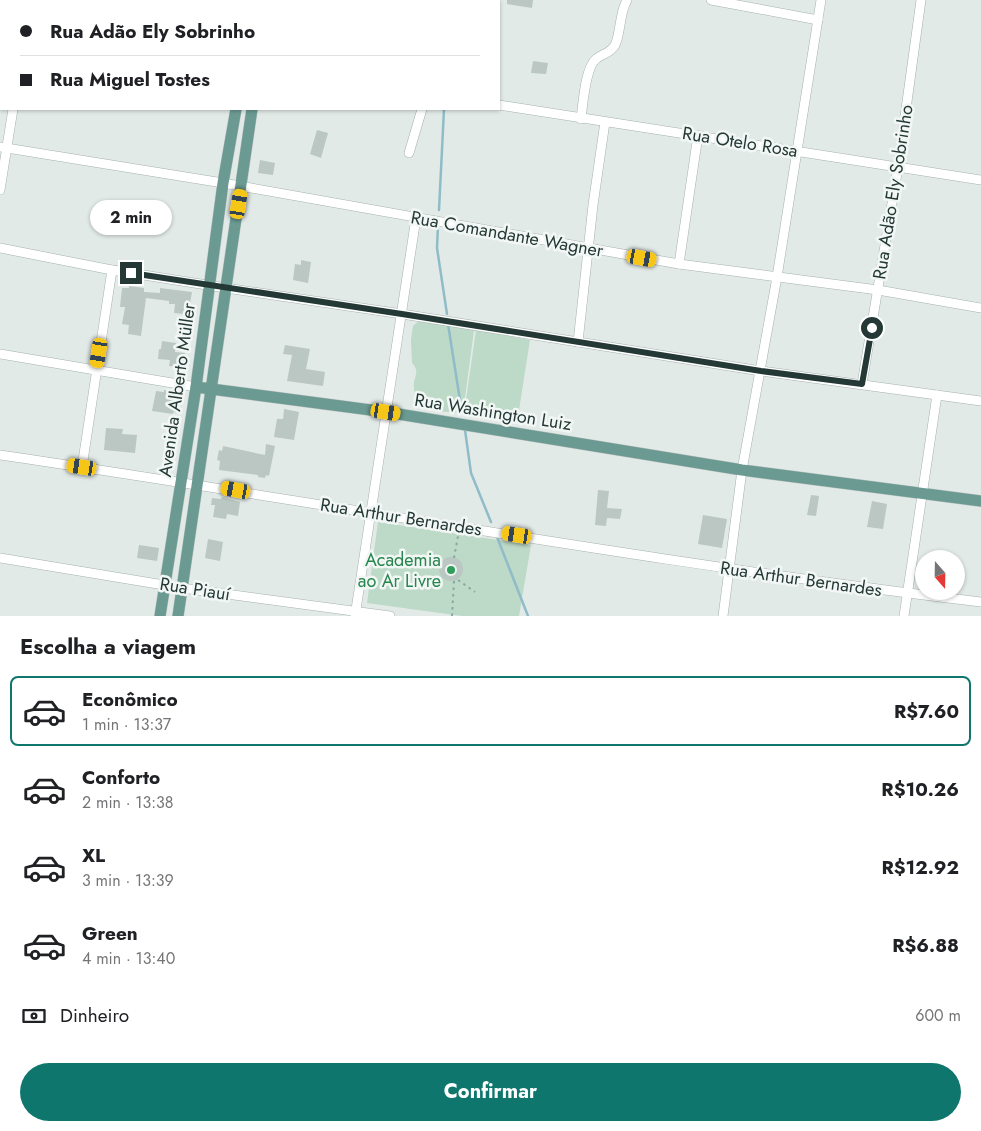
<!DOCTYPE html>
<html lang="pt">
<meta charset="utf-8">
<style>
body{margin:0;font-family:Jost,sans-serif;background:#f6f6f6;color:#202124;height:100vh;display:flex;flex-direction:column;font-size:19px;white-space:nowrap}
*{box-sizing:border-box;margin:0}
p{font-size:16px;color:#757577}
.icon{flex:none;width:28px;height:28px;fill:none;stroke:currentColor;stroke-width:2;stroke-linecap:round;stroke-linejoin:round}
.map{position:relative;height:616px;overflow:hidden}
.details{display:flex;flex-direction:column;background:#fff;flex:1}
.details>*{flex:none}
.banner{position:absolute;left:0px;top:0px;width:500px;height:110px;box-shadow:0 1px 4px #0004;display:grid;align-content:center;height:110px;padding:0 20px;background:#fff}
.needle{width:32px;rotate:160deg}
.fabs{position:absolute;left:915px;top:550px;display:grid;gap:10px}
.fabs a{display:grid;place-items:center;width:50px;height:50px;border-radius:50%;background:#fff;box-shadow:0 1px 4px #0004;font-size:25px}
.end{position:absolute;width:22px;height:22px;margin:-11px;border:6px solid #243935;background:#fff;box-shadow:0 0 0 2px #fff}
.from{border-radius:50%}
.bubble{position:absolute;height:35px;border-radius:18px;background:#fff;box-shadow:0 1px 4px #0004;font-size:16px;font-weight:700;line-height:35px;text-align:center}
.car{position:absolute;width:15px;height:30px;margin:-15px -8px;border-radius:6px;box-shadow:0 0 4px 1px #0007;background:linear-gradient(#f5c518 24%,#345 0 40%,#f5c518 0 76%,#345 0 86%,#f5c518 0)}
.banner b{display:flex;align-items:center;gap:18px;height:48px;font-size:19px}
.banner b+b{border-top:1px solid #e0e0e0}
.banner i{width:12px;height:12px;background:#202124}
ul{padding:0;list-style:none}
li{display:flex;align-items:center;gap:15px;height:70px;margin:0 10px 8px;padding:0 10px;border:2px solid transparent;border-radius:8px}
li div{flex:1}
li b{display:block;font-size:19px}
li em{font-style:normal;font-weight:700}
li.current{border-color:#0f766e}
li>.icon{width:45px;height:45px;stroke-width:1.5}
h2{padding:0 20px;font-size:22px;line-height:60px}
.pay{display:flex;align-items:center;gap:12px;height:55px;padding:0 20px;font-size:19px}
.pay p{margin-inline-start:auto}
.cta{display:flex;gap:10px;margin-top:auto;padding:10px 20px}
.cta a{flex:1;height:58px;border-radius:30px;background:#0f766e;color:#fff;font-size:20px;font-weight:700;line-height:58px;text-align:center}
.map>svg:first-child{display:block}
</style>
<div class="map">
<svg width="981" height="616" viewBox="0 0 981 616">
<rect width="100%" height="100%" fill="#e2eae7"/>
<g fill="#bdd9c7">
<path d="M 419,321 L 474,330 L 463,413 L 434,411 L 417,404 C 416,399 414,393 414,387 C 413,377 421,372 412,363 L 411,340 L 413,326 Z"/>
<polygon points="476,330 530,340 517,423 464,414"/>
<polygon points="378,522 531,545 519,616 462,616 367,603"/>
</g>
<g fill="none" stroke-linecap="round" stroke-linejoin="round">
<g stroke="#90bcc9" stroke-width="2.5">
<polyline points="476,1 477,0"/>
<polyline points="439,210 444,109"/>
<polyline points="438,225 437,248 447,314"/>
<polyline points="448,324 462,413"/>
<polyline points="465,430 471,473 491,522"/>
<polyline points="497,537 528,616"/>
</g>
</g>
<g fill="#bac7c3">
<polygon points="507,0 533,0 532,8 507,4"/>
<polygon points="533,61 548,63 546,74 531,73"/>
<polygon points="317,130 328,133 321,158 310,154"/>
<polygon points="260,160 275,163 273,175 258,173"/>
<polygon points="301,260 311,262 308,283 293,280 295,264 301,265"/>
<polygon points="129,286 144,288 144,292 160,293 160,288 192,292 190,303 186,302 184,314 174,313 175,304 169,304 169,301 146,298 141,336 128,334 129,325 122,324 125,307 120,307 122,288 129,288"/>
<polygon points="162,341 176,343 175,352 185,353 184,356 188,356 186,368 169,366 170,360 158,359 159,349 161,349"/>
<polygon points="285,345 310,349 306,369 325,372 323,386 287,381 292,355 283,354"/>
<polygon points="164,390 176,392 174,404 178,405 177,413 173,412 173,414 152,411 156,391 164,392"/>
<polygon points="284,409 299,412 294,440 274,437 277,419 283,419"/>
<polygon points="106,428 123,429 122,434 137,435 135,453 104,450"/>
<polygon points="266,444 275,446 269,476 266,475 265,478 258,477 258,475 219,470 220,461 217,460 219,450 222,451 223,446 265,455"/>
<polygon points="598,490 609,491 607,508 622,509 620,519 607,518 606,526 595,525"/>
<polygon points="811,495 819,496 816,516 807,515"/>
<polygon points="222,497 240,502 238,516 227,514 226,519 213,517 215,505 211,505 212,498 221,499"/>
<polygon points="872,501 887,504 883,529 867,527"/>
<polygon points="703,515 727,519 722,548 698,544"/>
<polygon points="208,539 223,542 220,561 205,558"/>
<polygon points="139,545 159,548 157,561 137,558"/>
<circle cx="451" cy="569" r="12"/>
</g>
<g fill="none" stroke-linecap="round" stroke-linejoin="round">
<g stroke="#a5b1ae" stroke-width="10">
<g id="minor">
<polyline points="711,0 818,20"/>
<polyline points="32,1 36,0"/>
<polyline points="82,1 82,0"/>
<polyline points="171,1 171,0"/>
<polyline points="203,1 203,0"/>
<polyline points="0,68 1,68"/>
<polyline points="499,105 981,180"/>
<path d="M 581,119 C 583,104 585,68 596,59 C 602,54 611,53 615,45 C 621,33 619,14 627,0"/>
<polyline points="0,147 223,183 679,264 878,290 981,308"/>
<polyline points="409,153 422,109"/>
<polyline points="0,190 13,109"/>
<polyline points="0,248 112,270 226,288 402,314 761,371 981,401"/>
<polyline points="679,264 698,135"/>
<polyline points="578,342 593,205 605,122"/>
<polyline points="0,354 196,387"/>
<polyline points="862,384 898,167 921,0"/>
<path d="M 0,455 C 327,503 653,563 981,602"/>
<polyline points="82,467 112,270"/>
<polyline points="0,558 182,588 390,616"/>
<polyline points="355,616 416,218"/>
<polyline points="723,616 742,470 777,277 821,0"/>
<polyline points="904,616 937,395"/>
</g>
</g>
<g stroke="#bdc4c2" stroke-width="12">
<g id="major">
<polyline points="252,1 252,0"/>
<polyline points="269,1 269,0"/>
<polyline points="196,387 386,412 742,470 981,501"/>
<polyline points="160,616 196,387 223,183 236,109"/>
<polyline points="178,616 252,109"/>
</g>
</g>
<g stroke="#86aaa1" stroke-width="2" stroke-dasharray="2.5 4" stroke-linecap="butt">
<polyline points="454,558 458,536"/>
<polyline points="458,580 475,592"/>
<polyline points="452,616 454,581"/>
</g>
<use href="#minor" stroke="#fff" stroke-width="9"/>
<use href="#major" stroke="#6b9a92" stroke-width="11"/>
</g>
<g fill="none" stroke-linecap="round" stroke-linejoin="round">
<polyline stroke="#243935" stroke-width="6" points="131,273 402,314 761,371 862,384 872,328"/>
</g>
<circle fill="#2e9e5b" stroke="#f2f7f5" stroke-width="2" cx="451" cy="570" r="5"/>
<g text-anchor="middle" stroke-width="5" stroke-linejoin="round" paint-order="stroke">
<g font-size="18" fill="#243935" stroke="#f2f7f5">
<text transform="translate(740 142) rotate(9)" y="6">Rua Otelo Rosa</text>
<text transform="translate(893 192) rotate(-81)" y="6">Rua Adão Ely Sobrinho</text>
<text transform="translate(507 234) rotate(10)" y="6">Rua Comandante Wagner</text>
<text transform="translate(177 390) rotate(-82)" y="6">Avenida Alberto Müller</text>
<text transform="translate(493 412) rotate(9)" y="6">Rua Washington Luiz</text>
<text transform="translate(401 517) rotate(9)" y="6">Rua Arthur Bernardes</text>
<text transform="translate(801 579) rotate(8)" y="6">Rua Arthur Bernardes</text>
<text transform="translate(195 589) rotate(9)" y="6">Rua Piauí</text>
</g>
<g font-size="18" fill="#27864d" stroke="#f2f7f5" text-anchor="end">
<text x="441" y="566">Academia<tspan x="441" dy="21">ao Ar Livre</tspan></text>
</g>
</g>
</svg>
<div class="fabs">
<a><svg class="needle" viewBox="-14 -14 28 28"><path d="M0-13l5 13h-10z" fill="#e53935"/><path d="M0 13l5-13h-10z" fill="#757577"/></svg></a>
</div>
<i class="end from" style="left:872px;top:328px"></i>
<i class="end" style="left:131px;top:273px"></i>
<div class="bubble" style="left:90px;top:200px;width:82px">2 min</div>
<i class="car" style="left:239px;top:204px;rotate:9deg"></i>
<i class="car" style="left:642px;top:258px;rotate:100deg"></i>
<i class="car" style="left:99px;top:353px;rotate:189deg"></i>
<i class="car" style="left:386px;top:412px;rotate:99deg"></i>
<i class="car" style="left:82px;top:467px;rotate:279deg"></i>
<i class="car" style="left:236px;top:490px;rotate:280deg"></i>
<i class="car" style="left:517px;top:535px;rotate:279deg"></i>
<div class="banner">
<b><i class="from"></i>Rua Adão Ely Sobrinho</b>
<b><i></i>Rua Miguel Tostes</b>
</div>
</div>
<section class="details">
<h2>Escolha a viagem</h2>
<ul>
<li class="current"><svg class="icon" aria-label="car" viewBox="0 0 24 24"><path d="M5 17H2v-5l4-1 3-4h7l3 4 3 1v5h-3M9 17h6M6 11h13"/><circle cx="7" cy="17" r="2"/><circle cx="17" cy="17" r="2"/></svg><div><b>Econômico</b><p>1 min · 13:37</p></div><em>R$7.60</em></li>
<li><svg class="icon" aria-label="car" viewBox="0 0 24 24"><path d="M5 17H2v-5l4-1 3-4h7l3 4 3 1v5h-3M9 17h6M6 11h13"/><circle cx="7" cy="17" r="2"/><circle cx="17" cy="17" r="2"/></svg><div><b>Conforto</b><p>2 min · 13:38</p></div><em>R$10.26</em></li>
<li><svg class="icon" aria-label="car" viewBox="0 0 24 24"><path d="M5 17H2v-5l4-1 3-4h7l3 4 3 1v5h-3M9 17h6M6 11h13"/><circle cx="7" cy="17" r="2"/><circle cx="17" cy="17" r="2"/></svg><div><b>XL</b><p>3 min · 13:39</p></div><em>R$12.92</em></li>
<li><svg class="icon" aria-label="car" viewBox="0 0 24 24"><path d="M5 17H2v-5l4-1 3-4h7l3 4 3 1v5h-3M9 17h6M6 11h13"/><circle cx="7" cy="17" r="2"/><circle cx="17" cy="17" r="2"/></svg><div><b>Green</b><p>4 min · 13:40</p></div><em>R$6.88</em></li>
</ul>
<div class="pay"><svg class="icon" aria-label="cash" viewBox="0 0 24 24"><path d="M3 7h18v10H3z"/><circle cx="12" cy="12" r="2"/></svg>Dinheiro<p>600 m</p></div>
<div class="cta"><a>Confirmar</a></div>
</section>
